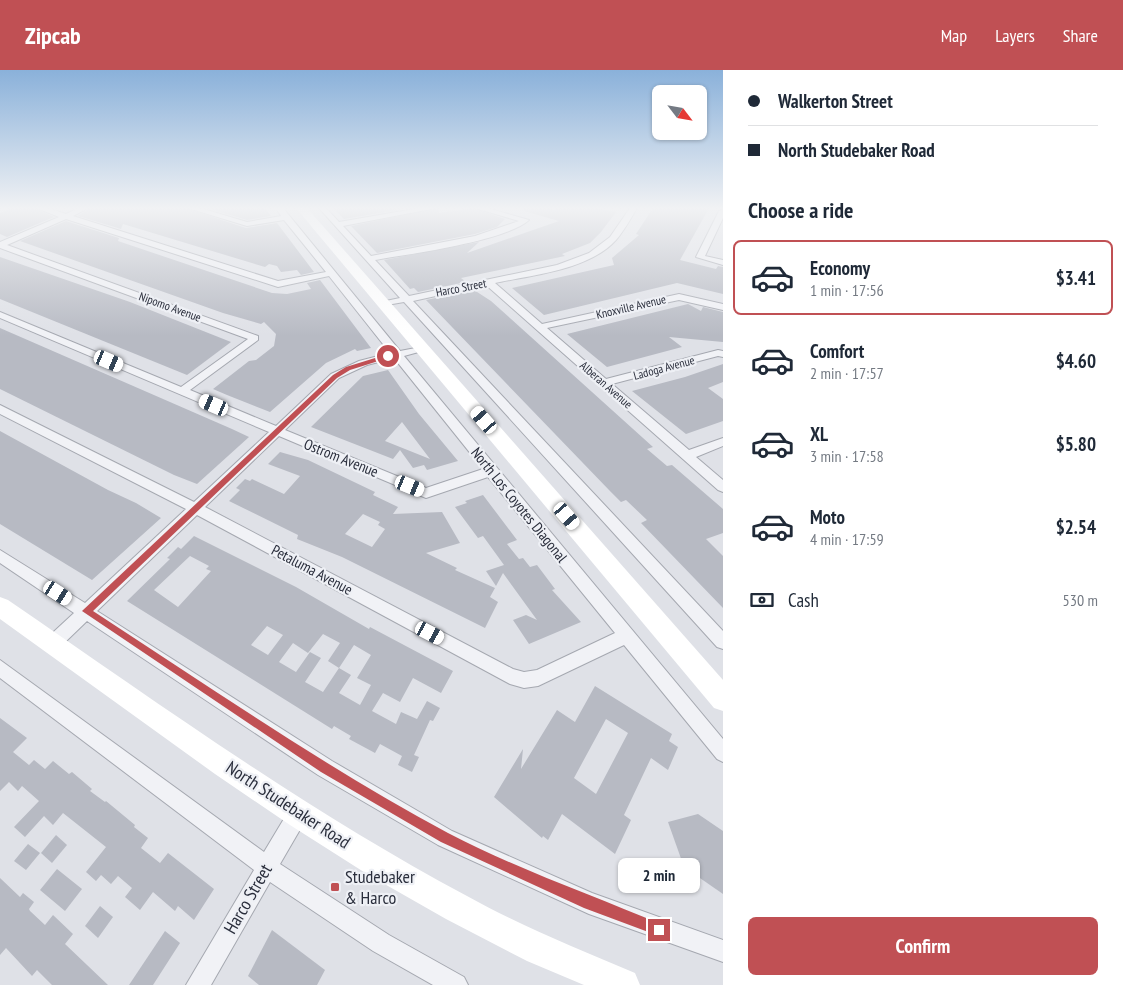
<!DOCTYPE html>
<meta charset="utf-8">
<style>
body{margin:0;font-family:"PT Sans Narrow",sans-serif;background:#f6f6f7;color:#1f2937;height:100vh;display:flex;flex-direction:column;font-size:19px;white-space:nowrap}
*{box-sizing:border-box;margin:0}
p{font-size:16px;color:#747a83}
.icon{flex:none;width:28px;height:28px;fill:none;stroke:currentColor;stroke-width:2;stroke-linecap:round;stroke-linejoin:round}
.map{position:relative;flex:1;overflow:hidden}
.panel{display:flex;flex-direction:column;background:#fff;width:400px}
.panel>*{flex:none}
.hud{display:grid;align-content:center;height:110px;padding:0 25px;background:#fff}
.needle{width:32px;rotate:121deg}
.tools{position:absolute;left:652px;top:15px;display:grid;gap:10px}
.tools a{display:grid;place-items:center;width:55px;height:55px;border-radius:8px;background:#fff;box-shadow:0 1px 4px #0004;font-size:25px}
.end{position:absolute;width:22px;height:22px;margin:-11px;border:6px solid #c05054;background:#fff;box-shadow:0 0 0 2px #fff}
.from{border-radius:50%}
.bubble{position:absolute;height:35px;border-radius:8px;background:#fff;box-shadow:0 1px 4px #0004;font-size:16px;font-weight:600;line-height:35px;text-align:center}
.car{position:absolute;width:15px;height:30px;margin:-15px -8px;border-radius:6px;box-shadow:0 0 4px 1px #0007;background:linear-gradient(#fff 24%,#345 0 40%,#fff 0 76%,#345 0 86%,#fff 0)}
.hud b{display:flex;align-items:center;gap:18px;height:48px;font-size:19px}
.hud b+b{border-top:1px solid #e0e1e3}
.hud i{width:12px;height:12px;background:#1f2937}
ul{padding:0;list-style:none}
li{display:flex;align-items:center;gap:15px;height:75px;margin:0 10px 8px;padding:0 15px;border:2px solid transparent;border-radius:8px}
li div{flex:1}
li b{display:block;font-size:19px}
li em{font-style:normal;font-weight:600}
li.selected{border-color:#c05054}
li>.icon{width:45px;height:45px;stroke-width:1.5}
h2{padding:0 25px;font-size:22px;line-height:60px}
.pay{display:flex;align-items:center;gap:12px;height:55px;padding:0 25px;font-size:19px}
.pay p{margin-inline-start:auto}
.action{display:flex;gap:10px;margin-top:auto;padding:10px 25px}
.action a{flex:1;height:58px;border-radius:8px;background:#c05054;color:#fff;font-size:20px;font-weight:600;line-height:58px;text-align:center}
header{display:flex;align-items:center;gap:30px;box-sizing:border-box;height:70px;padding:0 25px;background:#c05054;color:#fff}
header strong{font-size:24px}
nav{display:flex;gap:28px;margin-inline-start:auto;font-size:18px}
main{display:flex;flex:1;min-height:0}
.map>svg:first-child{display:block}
</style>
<header>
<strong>Zipcab</strong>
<nav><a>Map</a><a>Layers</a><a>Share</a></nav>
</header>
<main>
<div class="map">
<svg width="723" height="915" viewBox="0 0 723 915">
<rect width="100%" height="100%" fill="#dfe1e7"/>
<g fill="#b7bac3" fill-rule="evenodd">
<polygon points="12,138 35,138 54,147 7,167 0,164 0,143"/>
<polygon points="90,138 186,138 246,158 277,153 314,202 301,205 297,200 281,202 277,196 269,194 265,197 123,154 121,159 78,146"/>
<polygon points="207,138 265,138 271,146 247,150"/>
<polygon points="333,138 408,138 344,149"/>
<polygon points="438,138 439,143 473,138 505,149 497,157 475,164 377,183 351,156"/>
<polygon points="524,138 550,138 554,140 557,138 597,138 616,142 601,162 590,173 562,184 565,186 461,208 466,212 418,222 414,218 410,219 384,190 479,172 467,183 559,151 524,141"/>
<polygon points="653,138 709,138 680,190 716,199 718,196 723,197 723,224 677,213 544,245 512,218 614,195 612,188 639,165 636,164"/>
<polygon points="66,151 119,168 118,171 272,223 287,224 311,219 307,213 320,210 371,278 357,281 355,279 326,293 270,342 227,325 213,319 249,291 256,290 274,276 276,264 264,252 261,254 223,243 20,171"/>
<polygon points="0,187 130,232 231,272 187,305 0,229"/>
<polygon points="474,220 491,231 653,377 647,379 667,396 672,395 723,439 723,463 706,469 723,486 723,538 641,453 647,450 626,430 621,432 609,420 426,230"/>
<polygon points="688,234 701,241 703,237 723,242 723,272 669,267 682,277 607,297 567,264"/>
<polygon points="0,258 232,359 249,367 197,414 174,405 0,319"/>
<polygon points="723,294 723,312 708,318 723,329 723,351 686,364 632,321 685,307"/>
<path d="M 388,300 L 419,344 L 458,391 L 427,400 L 424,395 L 413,398 L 400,380 L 393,389 L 311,357 L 363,306 ZM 402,352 L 430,389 L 385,371 Z"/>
<polygon points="0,361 108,420 136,433 161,448 92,510 0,454"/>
<path d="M 280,382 L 308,390 L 375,422 L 373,425 L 398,437 L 393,444 L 442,442 L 460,473 L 426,483 L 457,498 L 455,500 L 495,518 L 490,527 L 498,532 L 485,558 L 342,487 L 297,469 L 298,465 L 229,431 L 240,420 L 236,418 L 245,409 L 250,411 L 252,409 L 284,424 L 300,406 L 268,394 ZM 363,444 L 380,452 L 378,455 L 385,459 L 372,477 L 345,464 Z"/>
<polygon points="483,425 517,470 507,474 519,489 523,488 530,497 537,495 555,519 552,520 581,552 529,574 513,550 526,545 537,550 503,503 496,516 486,501 504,495 483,466 478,468 455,437 467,433 465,431"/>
<path d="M 194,466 L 296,517 L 369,559 L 370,557 L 453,601 L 441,623 L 413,608 L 400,632 L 383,623 L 372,641 L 396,654 L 401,642 L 417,649 L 427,631 L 440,638 L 433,651 L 430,650 L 414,685 L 419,687 L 412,702 L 398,695 L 402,686 L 380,674 L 375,683 L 349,669 L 351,666 L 334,656 L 332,659 L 127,531 L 170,489 L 167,488 L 178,477 L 181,479 ZM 190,486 L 209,496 L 206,499 L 211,501 L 178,537 L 154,520 ZM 267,556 L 283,565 L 268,585 L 251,575 ZM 323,564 L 340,573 L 328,591 L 339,598 L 354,575 L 371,585 L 357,608 L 371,615 L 360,635 L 339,623 L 351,605 L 339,598 L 323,622 L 305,612 L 321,588 L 310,582 L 296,602 L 279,592 L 293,573 L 308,583 Z"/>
<path d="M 595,616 L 672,664 L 669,671 L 678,677 L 668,700 L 651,688 L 624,745 L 631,750 L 615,784 L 562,744 L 548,770 L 543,766 L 542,768 L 494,727 L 523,679 L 521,699 L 557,640 L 575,652 ZM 606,649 L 628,663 L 596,724 L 574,708 Z"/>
<polygon points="0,648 27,668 13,682 29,695 34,690 45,699 53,691 69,704 72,702 92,719 90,721 105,732 106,731 135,755 134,757 148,768 141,778 160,793 168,783 214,819 194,850 178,836 175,841 153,822 140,840 125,827 132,818 118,806 111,814 101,805 96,811 86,802 106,777 63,743 53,755 44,746 25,767 14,757 39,731 22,716 18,721 9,712 0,721"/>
<polygon points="698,744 723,761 723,824 684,797 668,752"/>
<polygon points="56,765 67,775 52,793 41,783"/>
<polygon points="28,774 40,783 26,800 14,791"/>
<polygon points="57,799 82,819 65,841 40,820"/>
<polygon points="0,808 20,827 23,823 34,832 29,839 30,841 45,855 53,845 73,864 65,874 108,915 52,915 37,900 32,906 6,878 0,885"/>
<polygon points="100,836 113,847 98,868 85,856"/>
<polygon points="272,860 325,900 317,915 259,915 248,906"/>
<polygon points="165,861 180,873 153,915 129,915"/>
</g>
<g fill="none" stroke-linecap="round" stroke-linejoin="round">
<g stroke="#a5a8b0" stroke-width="2">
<g id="street">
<path d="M 37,138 L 48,138 L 66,144 L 79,138 L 88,138 L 73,146 L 278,211 L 326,202 L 284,150 L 247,156 L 188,138 L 200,138 L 247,152 L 281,146 L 276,138 L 283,138 L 400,281 L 426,276 L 426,280 L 404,286 L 723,669 L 723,692 L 717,689 L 624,575 L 538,616 L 524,618 L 510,614 L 197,445 L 97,541 L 332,691 L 452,761 L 592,823 L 723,870 L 723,892 L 589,844 L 438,775 L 318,705 L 87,551 L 59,578 L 53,580 L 47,578 L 45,573 L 47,568 L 74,543 L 0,493 L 0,480 L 85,533 L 186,439 L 0,344 L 0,335 L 194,432 L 269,362 L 0,248 L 0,242 L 181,317 L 248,269 L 0,178 L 0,172 L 59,147 ZM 66,149 L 278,217 L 329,206 L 390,283 L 359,291 L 331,304 L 276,356 L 190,320 L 258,270 L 258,266 L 7,175 ZM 394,288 L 483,399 L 426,418 L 285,360 L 339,308 L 367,295 ZM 279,366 L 426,428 L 488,407 L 615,563 L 537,600 L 524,602 L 513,599 L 205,437 Z"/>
<path d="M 319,138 L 326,138 L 339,152 L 420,138 L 436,138 L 343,156 L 371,186 L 475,166 L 519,151 L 475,138 L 487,138 L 529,150 C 506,171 409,184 375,190 L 409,226 L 557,195 L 589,183 L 610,167 L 630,138 L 637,138 C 631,148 624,161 616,170 C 589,200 532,205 495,213 L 542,254 L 679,224 L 723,234 L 723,240 L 679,230 L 547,258 L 606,309 L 718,280 L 723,281 L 723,287 L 718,286 L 612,314 L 689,380 L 723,368 L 723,376 L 696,387 L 723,410 L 723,422 L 718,420 L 486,215 L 413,231 L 723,561 L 723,579 L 717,577 L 404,232 L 381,236 L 381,232 L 400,228 Z"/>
<polygon points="723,139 723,148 705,186 723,190 723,195 696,187 719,141"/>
<polygon points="0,590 264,782 291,737 298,734 305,737 308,744 305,751 280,794 389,865 464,907 468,915 433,915 373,881 270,812 211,915 186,915 254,800 0,608"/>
</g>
</g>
<use href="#street" fill="#f1f2f6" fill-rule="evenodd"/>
<g fill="#fff" fill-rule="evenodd">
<polygon points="296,138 307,138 723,610 723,641 714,638"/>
<path d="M 0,527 L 8,530 C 158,633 306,740 467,826 C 521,856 578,879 635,903 L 640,915 L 584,915 L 527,891 L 446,849 L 367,804 L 290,755 L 215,704 L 0,549 Z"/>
</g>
</g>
<linearGradient id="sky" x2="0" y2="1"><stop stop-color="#8ab1da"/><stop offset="0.52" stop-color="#f1f2f4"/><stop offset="1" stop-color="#f1f2f4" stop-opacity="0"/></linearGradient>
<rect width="723" height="266" fill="url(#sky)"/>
<path fill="#c05054" d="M 388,284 L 391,287 L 350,300 L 337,308 L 93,541 C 210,617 325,697 448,763 C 517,799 592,825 663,855 L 665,860 L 663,864 L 659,866 L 584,838 L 441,772 L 321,702 L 82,541 L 333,305 L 346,297 Z"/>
<rect fill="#c05054" stroke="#eef0f5" stroke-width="2" x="330" y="812" width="10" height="10" rx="2.5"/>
<g text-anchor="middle" stroke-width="4.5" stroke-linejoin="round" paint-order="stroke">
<g font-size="12" fill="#2a2e3c" stroke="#eef0f5">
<text transform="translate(461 218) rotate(-11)" y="4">Harco Street</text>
<text transform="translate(170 237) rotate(20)" y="4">Nipomo Avenue</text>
<text transform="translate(631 237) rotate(-13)" y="4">Knoxville Avenue</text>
<text transform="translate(664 298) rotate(-15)" y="4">Ladoga Avenue</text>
<text transform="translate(606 315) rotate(41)" y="4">Alberan Avenue</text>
</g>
<g font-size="15" fill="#2a2e3c" stroke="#eef0f5">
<text transform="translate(341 388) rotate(22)" y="5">Ostrom Avenue</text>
<text transform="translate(519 435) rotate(51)" y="5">North Los Coyotes Diagonal</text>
<text transform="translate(312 500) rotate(28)" y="5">Petaluma Avenue</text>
</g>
<g font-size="18" fill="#2a2e3c" stroke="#eef0f5">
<text transform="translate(288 735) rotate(33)" y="6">North Studebaker Road</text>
<text transform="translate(248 829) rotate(-60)" y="6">Harco Street</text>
</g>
<g font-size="18" fill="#2a2e3c" stroke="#eef0f5" text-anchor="start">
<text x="345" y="813">Studebaker<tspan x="345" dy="21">&amp; Harco</tspan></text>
</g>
</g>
</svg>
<div class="tools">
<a><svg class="needle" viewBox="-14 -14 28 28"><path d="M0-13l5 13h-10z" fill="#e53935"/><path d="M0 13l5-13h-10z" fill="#747a83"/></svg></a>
</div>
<i class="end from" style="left:388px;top:286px"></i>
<i class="end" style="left:659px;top:860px"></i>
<div class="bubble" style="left:618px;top:788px;width:82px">2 min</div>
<i class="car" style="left:109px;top:291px;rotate:113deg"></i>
<i class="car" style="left:214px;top:335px;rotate:293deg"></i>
<i class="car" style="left:484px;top:350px;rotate:319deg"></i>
<i class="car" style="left:410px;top:416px;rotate:112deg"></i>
<i class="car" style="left:567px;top:446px;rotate:139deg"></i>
<i class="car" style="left:58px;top:523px;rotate:123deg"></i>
<i class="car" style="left:430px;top:563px;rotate:118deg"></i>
</div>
<section class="panel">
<div class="hud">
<b><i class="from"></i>Walkerton Street</b>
<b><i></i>North Studebaker Road</b>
</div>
<h2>Choose a ride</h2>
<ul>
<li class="selected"><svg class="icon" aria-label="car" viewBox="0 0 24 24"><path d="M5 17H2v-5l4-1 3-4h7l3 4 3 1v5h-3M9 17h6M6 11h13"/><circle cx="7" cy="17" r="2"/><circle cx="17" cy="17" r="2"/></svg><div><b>Economy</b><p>1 min · 17:56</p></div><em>$3.41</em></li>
<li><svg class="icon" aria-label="car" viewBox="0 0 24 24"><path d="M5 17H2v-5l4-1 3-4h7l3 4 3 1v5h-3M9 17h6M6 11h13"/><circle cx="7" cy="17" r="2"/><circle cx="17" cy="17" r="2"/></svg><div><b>Comfort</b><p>2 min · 17:57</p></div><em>$4.60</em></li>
<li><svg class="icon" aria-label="car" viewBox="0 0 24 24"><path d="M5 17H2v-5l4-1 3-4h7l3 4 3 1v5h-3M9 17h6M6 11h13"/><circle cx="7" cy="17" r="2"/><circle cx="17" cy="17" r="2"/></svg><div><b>XL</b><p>3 min · 17:58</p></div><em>$5.80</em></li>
<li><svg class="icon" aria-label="car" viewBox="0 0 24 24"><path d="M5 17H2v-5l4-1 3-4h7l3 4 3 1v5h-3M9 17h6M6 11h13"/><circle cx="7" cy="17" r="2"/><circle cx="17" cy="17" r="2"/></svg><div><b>Moto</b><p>4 min · 17:59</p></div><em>$2.54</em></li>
</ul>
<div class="pay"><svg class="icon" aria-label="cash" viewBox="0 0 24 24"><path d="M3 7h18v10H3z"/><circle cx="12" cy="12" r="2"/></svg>Cash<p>530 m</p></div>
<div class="action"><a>Confirm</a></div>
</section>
</main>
